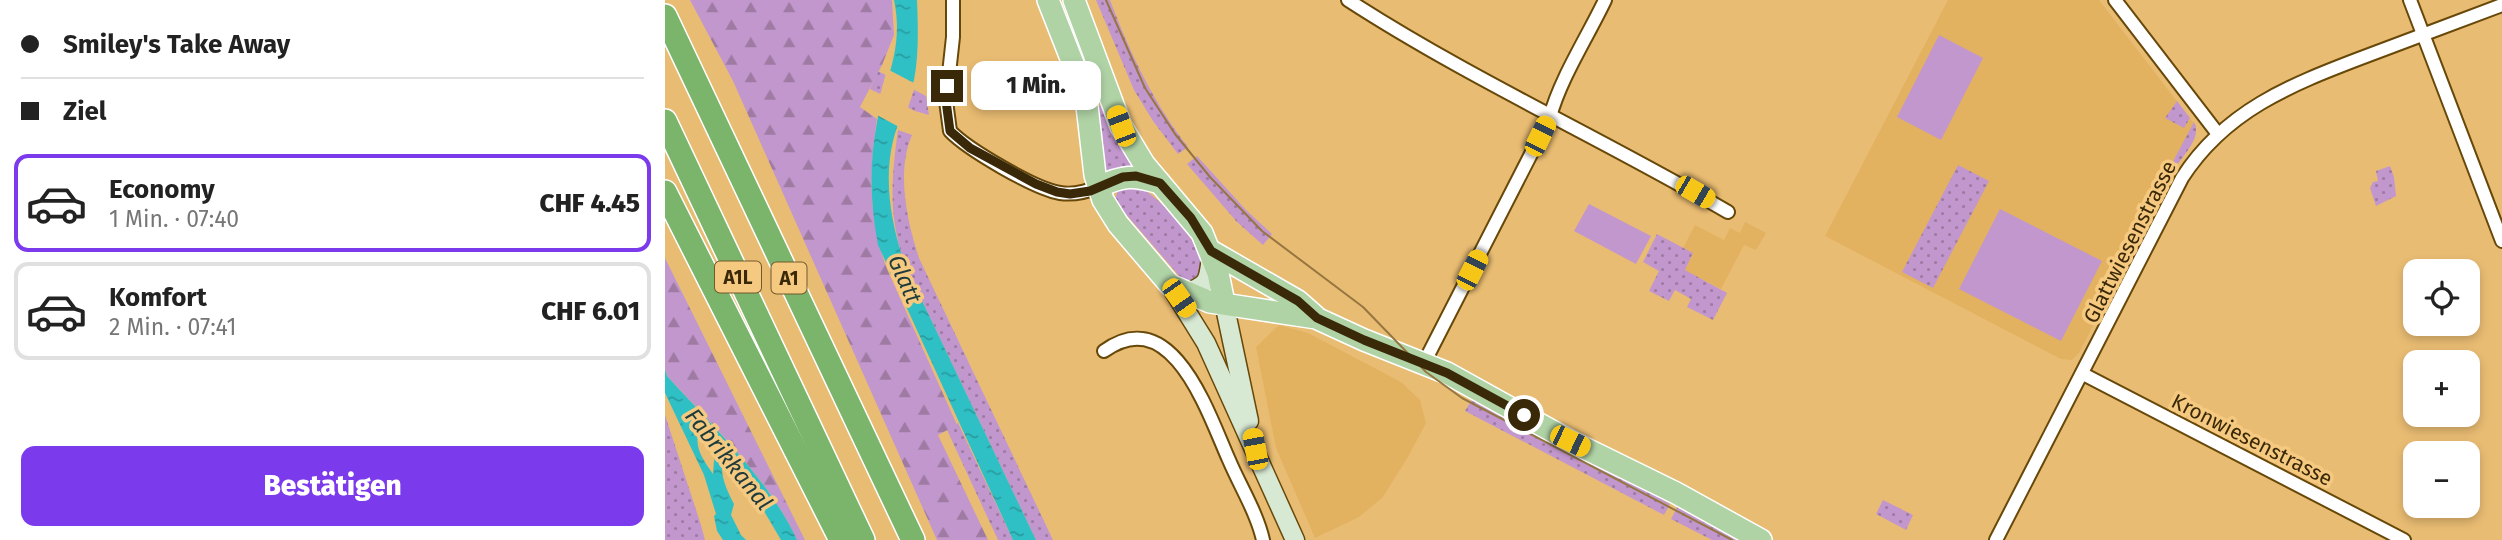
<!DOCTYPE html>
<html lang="de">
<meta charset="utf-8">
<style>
body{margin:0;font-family:"Fira Sans",sans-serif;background:#f6f6f6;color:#222;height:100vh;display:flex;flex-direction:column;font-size:26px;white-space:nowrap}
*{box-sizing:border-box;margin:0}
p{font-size:23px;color:#767676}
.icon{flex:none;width:38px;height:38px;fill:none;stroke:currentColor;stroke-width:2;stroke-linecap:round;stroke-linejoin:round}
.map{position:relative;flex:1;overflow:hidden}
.drawer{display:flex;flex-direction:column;background:#fff;width:665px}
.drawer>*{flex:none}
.banner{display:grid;align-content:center;height:154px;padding:0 21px;background:#fff}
.controls{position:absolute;left:1738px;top:259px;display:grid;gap:14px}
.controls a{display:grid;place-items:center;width:77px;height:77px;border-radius:14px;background:#fff;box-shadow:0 4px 10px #0003;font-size:35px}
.end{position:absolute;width:32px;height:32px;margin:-16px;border:9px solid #3a2908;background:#fff;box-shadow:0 0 0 4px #fff}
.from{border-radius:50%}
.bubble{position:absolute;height:49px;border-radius:14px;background:#fff;box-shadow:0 4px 10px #0003;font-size:23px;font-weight:800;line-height:49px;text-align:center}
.car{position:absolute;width:21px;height:42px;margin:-21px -10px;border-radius:9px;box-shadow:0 0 5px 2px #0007;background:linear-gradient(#f5c518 24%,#345 0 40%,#f5c518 0 76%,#345 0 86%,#f5c518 0)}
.banner b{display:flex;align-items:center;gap:24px;height:66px;font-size:26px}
.banner b+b{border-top:2px solid #e0e0e0}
.banner i{width:18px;height:18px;background:#222}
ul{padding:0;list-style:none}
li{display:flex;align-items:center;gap:21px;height:98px;margin:0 14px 10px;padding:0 7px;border:4px solid #e0e0e0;border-radius:14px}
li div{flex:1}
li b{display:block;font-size:26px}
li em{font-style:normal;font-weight:800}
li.active{border-color:#7c3aed}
li>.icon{width:63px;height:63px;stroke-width:1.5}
.primary-button{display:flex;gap:14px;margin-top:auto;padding:14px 21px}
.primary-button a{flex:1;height:80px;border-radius:14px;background:#7c3aed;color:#fff;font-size:28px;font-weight:800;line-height:80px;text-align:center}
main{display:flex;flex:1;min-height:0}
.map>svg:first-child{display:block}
</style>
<main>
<section class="drawer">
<div class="banner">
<b><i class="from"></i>Smiley's Take Away</b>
<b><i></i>Ziel</b>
</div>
<ul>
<li class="active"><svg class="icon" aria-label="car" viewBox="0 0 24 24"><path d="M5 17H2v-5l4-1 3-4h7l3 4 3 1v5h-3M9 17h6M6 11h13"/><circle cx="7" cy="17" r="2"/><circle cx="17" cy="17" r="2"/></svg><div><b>Economy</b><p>1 Min. · 07:40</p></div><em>CHF 4.45</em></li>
<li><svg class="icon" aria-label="car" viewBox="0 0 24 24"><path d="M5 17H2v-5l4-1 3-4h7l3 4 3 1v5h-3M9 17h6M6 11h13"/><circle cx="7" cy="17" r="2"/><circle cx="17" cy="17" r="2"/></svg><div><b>Komfort</b><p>2 Min. · 07:41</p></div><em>CHF 6.01</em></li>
</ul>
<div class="primary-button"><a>Bestätigen</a></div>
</section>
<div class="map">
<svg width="1837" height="540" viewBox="0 0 1837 540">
<defs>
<pattern id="grass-dots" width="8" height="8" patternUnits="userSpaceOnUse" patternTransform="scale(1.75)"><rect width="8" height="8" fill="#c297cd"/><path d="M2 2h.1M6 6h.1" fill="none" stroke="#9f7ba4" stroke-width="1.8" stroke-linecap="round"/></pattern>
<pattern id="forest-firs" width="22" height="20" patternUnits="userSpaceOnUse" patternTransform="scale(1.75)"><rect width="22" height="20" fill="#c297cd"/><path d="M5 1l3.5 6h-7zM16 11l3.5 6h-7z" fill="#9f7ba4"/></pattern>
<pattern id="water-ripples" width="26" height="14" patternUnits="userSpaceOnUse" patternTransform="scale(1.75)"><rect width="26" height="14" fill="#2fc0c6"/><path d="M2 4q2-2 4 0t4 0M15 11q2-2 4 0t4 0" fill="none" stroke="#299c9f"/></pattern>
</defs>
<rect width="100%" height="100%" fill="#e9bc73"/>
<g fill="#e2b260">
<polygon points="1283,0 1434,0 1531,126 1528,141 1504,178 1414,353 1407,360 1396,359 1160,236"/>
<polygon points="1080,222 1101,233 1091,250 1079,245 1056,289 1019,270 1028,254 1018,248 1030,225 1059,240 1065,228 1075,233"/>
<polygon points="614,325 643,333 736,382 755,400 761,423 744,455 718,497 694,517 650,538 611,448 591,347"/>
</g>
<g fill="url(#grass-dots)">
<path d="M 431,0 L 445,0 C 466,55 487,100 523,147 L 513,154 L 488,121 L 469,90 Z"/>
<polygon points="213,71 261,96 264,115 250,111 205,89"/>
<polygon points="1512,101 1525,118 1519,128 1500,118"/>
<polygon points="439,105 468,169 440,173 436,158 431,107"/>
<path d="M 1529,122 C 1538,138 1516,157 1508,171 L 1504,169 Z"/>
<path d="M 233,130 L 247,135 C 231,172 242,221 254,258 L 388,540 L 371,540 L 241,267 C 223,219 226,180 233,130 Z"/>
<polygon points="532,156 581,210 607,234 598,245 572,222 522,164"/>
<polygon points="1293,165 1324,181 1268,288 1237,272"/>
<polygon points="1725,166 1729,177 1731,196 1711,206 1705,188 1708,182 1713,181 1711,171"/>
<path d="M 454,187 L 477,188 C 504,207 535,240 539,274 L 526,282 L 516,278 L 453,205 L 450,199 Z"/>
<polygon points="992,234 1028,253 1020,270 1062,293 1048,320 1022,307 1026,299 1010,290 1004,301 984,291 994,271 978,262"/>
<polygon points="809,396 1000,497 998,500 1005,504 999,515 800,411"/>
<polygon points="0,415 36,525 40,540 0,540"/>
<polygon points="293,423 348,540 333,540 282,430"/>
<polygon points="1218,500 1248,515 1241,530 1211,514"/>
<polygon points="1014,504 1077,540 1047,540 1006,519"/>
</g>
<g fill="url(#forest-firs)">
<path d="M 25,0 L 227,0 L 229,35 L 217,65 L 195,107 L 212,119 C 204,170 203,219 222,269 L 292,425 L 273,435 L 323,540 L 272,540 L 68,81 Z"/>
<path d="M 0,258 L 140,540 L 132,540 C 106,482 45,422 2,376 L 0,369 Z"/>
</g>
<g fill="#c297cd">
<polygon points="1274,35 1318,58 1276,140 1232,117"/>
<polygon points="924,204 986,236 971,264 909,231"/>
<polygon points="1335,209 1437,261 1396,341 1294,289"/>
</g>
<g fill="url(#water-ripples)" fill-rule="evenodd">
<path d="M 229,0 L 252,0 C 253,25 254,55 249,80 C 244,101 233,120 228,141 C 218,182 227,229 241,267 L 371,540 L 348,540 L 213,245 C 205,203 204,164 212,122 C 221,76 239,48 229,0 Z"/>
<path d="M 0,369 L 2,376 C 45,423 106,482 132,540 L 116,540 L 96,506 L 58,461 C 54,475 63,492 69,504 L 66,515 L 76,535 L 81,540 L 58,540 L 52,531 L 49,516 L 51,514 L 39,475 L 0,393 ZM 33,435 L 50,448 L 48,474 C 40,462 30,450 33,435 Z"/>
</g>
<polygon fill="#e9bc73" points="222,69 251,84 236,128 210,114"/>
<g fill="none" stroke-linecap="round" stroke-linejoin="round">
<g stroke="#674809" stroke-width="16">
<g id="street">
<path d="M 288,0 L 288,37 L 281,101 L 285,131 C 302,149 370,189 395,193 C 408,195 421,192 433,187"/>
<path d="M 683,0 C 805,79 938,139 1063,212"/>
<polyline points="1450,0 1553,134"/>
<polyline points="1745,0 1837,241"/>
<path d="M 439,351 C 508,301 544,416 564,460 C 575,486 592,513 598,540"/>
<path d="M 759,363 L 885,117 C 895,79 923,36 940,0"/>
<polyline points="1418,374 1739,540"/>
<path d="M 1331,540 L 1517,178 C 1560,111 1625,85 1696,58 C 1743,40 1790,23 1837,5"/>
</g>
</g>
<g stroke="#674809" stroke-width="21">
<g id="secondary">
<polyline points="505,285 541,343 630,540"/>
<path d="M 521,293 C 544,284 543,281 546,257"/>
<polyline points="559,303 584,421"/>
</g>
</g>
<g stroke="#fff" stroke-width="24">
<g id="primary">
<polyline points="383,0 418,89 422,106 430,175 438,200 453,224 505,285 545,302 651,318 699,340 782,373 905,441 1011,493 1096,540"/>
<polyline points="409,0 456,126 479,164 537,233 553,273 559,303"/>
<path d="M 433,187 C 459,175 468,175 495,183"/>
<polyline points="546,251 633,301 650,316"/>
</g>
</g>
<g stroke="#fff" stroke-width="26">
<g id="highway">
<polyline points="0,16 248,540"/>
<polyline points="0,121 198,540"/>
<polyline points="0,192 176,540"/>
</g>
</g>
<use href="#street" stroke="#fff" stroke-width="12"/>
<use href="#secondary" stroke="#d7e9d3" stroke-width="18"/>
<use href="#primary" stroke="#b0d3a6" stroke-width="21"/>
<use href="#highway" stroke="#7bb56b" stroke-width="23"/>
<polyline stroke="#967640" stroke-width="2" points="441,0 480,88 510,134 545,177 597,231 698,307 761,372 797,398 1067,540"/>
</g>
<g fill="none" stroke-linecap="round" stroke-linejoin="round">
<polyline stroke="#3a2908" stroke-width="9" points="282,86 281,101 285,131 305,148 371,184 392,192 405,194 425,191 458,177 471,176 495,183 526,218 546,251 633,301 652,318 699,340 782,373 859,415"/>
</g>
<g text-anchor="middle" stroke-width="7" stroke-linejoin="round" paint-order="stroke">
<g fill="#f6c980" stroke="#72592c" stroke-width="2">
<rect x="50" y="261.5" width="46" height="31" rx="5"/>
<rect x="106.5" y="262.5" width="35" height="31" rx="5"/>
</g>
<g font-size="19" font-weight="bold" fill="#3a2908">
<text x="73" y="284">A1L</text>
<text x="124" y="285">A1</text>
</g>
<g font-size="21" fill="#3a2908" stroke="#f6c980">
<text transform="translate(1465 242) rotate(-63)" y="7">Glattwiesenstrasse</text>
<text transform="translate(1587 440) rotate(27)" y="7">Kronwiesenstrasse</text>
</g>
<g font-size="23" font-style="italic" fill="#1e3b3c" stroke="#f6c980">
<text transform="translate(240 279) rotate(66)" y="8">Glatt</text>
<text transform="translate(64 459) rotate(51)" y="8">Fabrikkanal</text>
</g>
</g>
</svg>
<div class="controls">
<a><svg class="icon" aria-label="locate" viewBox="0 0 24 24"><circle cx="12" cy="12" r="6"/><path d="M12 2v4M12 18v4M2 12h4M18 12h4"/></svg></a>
<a>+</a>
<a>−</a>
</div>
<i class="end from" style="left:859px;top:415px"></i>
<i class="end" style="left:282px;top:86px"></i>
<div class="bubble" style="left:306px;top:61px;width:130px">1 Min.</div>
<i class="car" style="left:456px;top:126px;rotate:339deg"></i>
<i class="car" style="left:875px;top:136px;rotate:26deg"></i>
<i class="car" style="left:1030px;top:192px;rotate:120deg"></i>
<i class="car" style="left:807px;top:270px;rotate:27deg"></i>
<i class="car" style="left:514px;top:298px;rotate:145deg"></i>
<i class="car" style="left:905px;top:441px;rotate:116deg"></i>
<i class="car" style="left:590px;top:449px;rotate:349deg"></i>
</div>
</main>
